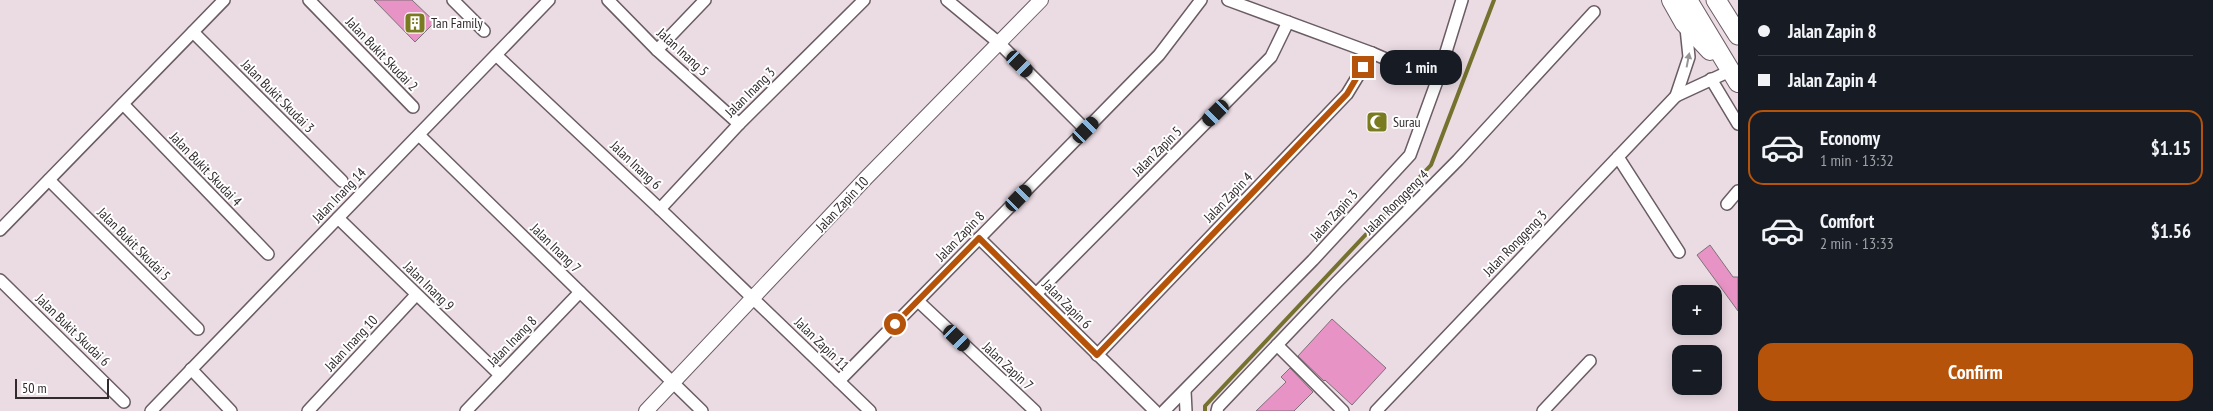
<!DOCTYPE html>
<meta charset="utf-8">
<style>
body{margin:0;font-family:"PT Sans Narrow",sans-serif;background:#20242c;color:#f1f3f6;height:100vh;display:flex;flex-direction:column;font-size:19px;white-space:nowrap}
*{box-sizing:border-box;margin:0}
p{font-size:16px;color:#9ea1a6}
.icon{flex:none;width:28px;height:28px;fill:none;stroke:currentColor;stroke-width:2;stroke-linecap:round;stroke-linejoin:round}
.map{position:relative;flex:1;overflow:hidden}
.drawer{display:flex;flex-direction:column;background:#171b24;width:475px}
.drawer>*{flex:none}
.top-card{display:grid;align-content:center;height:110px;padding:0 20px;background:#171b24}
.fabs{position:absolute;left:1672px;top:285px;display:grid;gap:10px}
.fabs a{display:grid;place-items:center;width:50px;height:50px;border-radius:10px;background:#171b24;box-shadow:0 2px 12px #0003;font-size:25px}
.scale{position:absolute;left:15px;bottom:12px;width:94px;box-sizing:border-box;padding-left:5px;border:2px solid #312b2e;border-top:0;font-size:14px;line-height:18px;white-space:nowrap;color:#312b2e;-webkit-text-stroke:4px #fff;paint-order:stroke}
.end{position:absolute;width:22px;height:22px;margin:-11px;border:6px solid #b45309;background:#fff;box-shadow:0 0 0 2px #fff}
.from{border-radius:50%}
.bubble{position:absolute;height:35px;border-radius:15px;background:#171b24;box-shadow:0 2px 12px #0003;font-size:16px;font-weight:600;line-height:35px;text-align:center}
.car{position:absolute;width:15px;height:30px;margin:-15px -8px;border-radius:6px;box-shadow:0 0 4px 1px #0007;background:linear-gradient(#222 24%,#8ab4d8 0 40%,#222 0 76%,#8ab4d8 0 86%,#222 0)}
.top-card b{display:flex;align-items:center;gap:18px;height:48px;font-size:19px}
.top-card b+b{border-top:1px solid #363941}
.top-card i{width:12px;height:12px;background:#f1f3f6}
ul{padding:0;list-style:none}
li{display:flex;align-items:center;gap:15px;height:75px;margin:0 10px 8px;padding:0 10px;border:2px solid transparent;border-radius:15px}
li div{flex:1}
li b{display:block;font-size:19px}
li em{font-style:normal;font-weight:600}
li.selected{border-color:#b45309}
li>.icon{width:45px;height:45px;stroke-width:1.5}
.action{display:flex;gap:10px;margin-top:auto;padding:10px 20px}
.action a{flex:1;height:58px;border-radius:15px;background:#b45309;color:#fff;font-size:20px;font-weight:600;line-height:58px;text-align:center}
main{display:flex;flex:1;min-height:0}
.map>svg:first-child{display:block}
</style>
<main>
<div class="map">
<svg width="1738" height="411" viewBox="0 0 1738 411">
<rect width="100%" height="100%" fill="#ebdbe3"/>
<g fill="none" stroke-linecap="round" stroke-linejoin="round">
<polyline stroke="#74722e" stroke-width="4" points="1205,411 1205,406 1431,165 1494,0"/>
</g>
<g fill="#e893c5" stroke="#7f7178">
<polygon points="374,0 412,0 435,22 415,42"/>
<polygon points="1710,245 1733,277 1738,277 1738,311 1697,255"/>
<polygon points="1332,319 1386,368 1352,405 1325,380 1324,381 1298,356"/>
<polygon points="1290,368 1313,392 1294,411 1256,411 1286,382 1281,377"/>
</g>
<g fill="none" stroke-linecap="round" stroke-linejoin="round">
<g stroke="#6a5c63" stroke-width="14">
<g id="minor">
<polyline points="309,0 413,107"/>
<polyline points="453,0 484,31"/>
<polyline points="608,0 657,50 739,124"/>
<polyline points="947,0 999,43 1086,130"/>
<polyline points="1228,0 1372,53 1437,81"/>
<polyline points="193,32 342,181"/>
<polyline points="657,50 705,0"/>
<polyline points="496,55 660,209 870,411"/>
<polyline points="1711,79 1738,124"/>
<polyline points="1676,96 1689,57 1686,28"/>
<polyline points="123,104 268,254"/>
<polyline points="419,135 702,411"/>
<polyline points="1618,157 1679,252"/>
<polyline points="49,180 198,329"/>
<polyline points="1727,204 1738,191"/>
<polyline points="660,209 739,124 864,0"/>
<polyline points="338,218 500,375"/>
<polyline points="0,230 224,0"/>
<polyline points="979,238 1155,411"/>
<polyline points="0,280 124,402"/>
<polyline points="1036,294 1271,57 1288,22"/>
<polyline points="918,301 1035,411"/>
<polyline points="1277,345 1343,411"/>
<polyline points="1097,355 1347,94 1372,53"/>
<polyline points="191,369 231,411"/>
<polyline points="839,381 1159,55 1201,0"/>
<polyline points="1185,391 1186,411"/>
<polyline points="151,411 549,0"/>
<polyline points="308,411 416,295"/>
<polyline points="466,411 580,292"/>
<polyline points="1164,411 1313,260 1410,155 1437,81 1462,0"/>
<polyline points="1217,411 1218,407 1337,282 1458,160 1594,12"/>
<polyline points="1376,411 1676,96 1730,71"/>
<polyline points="1543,411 1590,361"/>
</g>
</g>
<g stroke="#6a5c63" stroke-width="16">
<polyline id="tertiary" points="646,411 867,177 1041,0"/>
</g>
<g stroke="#6a5c63" stroke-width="20">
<g id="primary">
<polyline points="1671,0 1684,23 1710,51"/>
<polyline points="1688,0 1738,83"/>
</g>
</g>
<g stroke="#6a5c63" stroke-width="21">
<polyline id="trunk" points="1716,0 1738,35"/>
</g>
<use href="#minor" stroke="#fff" stroke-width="11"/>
<use href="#tertiary" stroke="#fff" stroke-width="14"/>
<use href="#primary" stroke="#fff" stroke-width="18"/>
<use href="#trunk" stroke="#fff" stroke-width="19"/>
</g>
<defs><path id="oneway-solid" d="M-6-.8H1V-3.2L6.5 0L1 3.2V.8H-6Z" transform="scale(1.25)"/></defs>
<use fill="#989596" href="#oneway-solid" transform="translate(1688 60) rotate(-79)"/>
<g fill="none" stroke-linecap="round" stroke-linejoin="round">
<polyline stroke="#b45309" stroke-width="6" points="895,324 979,238 1097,355 1347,94 1363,67"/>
</g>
<defs>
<g id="building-square" transform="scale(1.125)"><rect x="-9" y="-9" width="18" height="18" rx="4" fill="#7a7a21" stroke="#fff"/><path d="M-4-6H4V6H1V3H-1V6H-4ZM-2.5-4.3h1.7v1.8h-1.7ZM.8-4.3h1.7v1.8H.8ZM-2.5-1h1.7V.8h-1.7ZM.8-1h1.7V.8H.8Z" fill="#fff"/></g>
<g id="mosque-square" transform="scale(1.125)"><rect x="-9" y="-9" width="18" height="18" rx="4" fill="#7a7a21" stroke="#fff"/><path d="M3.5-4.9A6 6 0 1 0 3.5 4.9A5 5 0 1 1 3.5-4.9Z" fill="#fff"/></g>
</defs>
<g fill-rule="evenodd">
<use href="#building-square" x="415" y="23"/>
<use href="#mosque-square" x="1377" y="122"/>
</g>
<g text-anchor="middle" stroke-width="4" stroke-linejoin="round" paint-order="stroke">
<g font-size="14" fill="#312b2e" stroke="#fff" text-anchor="start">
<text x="431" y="28">Tan Family</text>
<text x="1393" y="127">Surau</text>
</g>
<g font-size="14" fill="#312b2e" stroke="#fff">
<text transform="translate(683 52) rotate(42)" y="5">Jalan Inang 5</text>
<text transform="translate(382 54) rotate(46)" y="5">Jalan Bukit Skudai 2</text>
<text transform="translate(750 92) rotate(-45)" y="5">Jalan Inang 3</text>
<text transform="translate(278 96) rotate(45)" y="5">Jalan Bukit Skudai 3</text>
<text transform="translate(1157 151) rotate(-45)" y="5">Jalan Zapin 5</text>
<text transform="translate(636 165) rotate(43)" y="5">Jalan Inang 6</text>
<text transform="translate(206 169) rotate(46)" y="5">Jalan Bukit Skudai 4</text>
<text transform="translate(339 195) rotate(-46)" y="5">Jalan Inang 14</text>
<text transform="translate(1228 197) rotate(-46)" y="5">Jalan Zapin 4</text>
<text transform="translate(1396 202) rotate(-45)" y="5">Jalan Ronggeng 4</text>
<text transform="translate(842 204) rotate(-47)" y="5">Jalan Zapin 10</text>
<text transform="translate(1334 215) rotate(-48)" y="5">Jalan Zapin 3</text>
<text transform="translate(960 236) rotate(-46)" y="5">Jalan Zapin 8</text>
<text transform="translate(1515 243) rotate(-46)" y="5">Jalan Ronggeng 3</text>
<text transform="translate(134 244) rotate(45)" y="5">Jalan Bukit Skudai 5</text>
<text transform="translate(556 248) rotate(44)" y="5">Jalan Inang 7</text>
<text transform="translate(429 286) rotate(44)" y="5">Jalan Inang 9</text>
<text transform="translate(1067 304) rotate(45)" y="5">Jalan Zapin 6</text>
<text transform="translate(73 330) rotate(44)" y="5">Jalan Bukit Skudai 6</text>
<text transform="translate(512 341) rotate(-46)" y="5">Jalan Inang 8</text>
<text transform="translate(351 343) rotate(-47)" y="5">Jalan Inang 10</text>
<text transform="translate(822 344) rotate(44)" y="5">Jalan Zapin 11</text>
<text transform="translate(1008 366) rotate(43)" y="5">Jalan Zapin 7</text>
</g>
</g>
</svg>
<div class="fabs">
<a>+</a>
<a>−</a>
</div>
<div class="scale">50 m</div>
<i class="end from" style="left:895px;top:324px"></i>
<i class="end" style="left:1363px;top:67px"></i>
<div class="bubble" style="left:1380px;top:50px;width:82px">1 min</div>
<i class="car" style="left:1020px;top:64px;rotate:135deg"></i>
<i class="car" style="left:1216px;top:113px;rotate:225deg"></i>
<i class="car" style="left:1086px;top:130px;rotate:44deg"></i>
<i class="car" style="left:1019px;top:198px;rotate:44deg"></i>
<i class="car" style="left:957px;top:338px;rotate:134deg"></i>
</div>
<section class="drawer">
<div class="top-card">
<b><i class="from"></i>Jalan Zapin 8</b>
<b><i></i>Jalan Zapin 4</b>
</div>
<ul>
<li class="selected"><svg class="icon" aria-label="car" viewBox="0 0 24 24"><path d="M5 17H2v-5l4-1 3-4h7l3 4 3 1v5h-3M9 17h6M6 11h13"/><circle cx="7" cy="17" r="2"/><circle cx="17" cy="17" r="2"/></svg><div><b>Economy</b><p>1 min · 13:32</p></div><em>$1.15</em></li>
<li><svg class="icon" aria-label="car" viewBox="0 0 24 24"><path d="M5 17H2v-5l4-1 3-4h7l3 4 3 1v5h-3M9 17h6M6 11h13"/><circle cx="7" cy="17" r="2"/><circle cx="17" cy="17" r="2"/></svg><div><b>Comfort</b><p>2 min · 13:33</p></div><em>$1.56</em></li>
</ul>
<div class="action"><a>Confirm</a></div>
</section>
</main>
